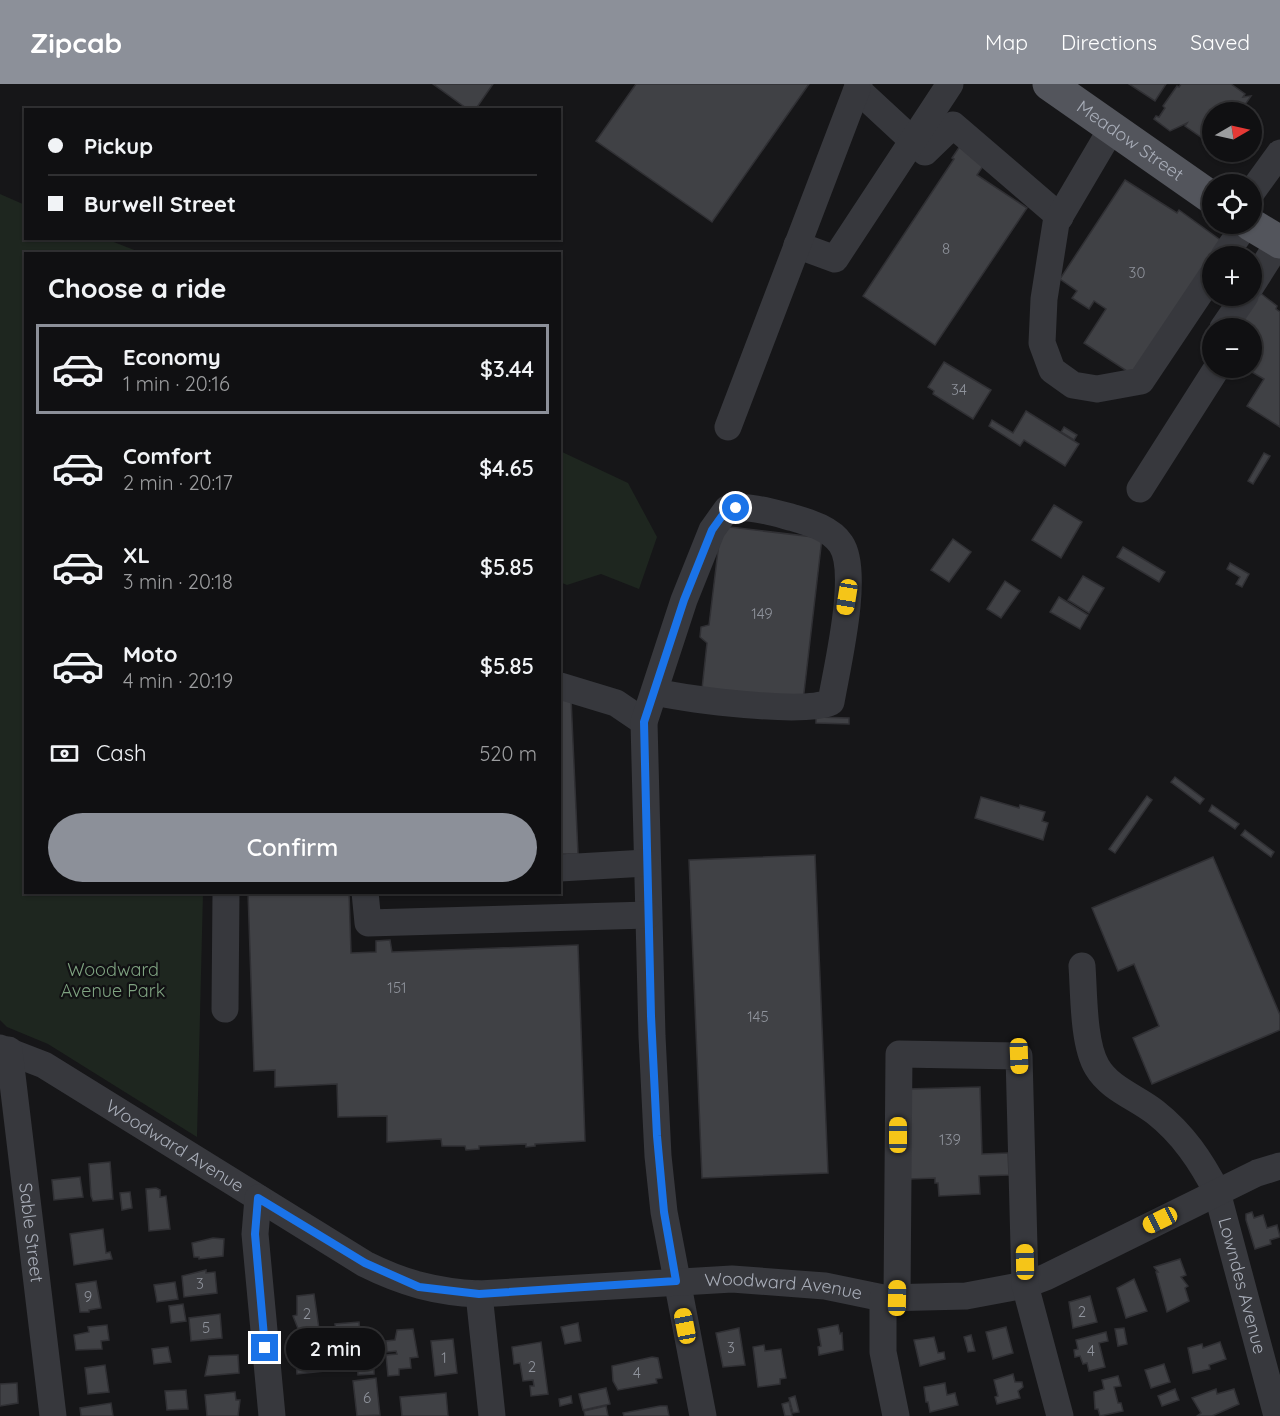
<!DOCTYPE html>
<meta charset="utf-8">
<style>
body{margin:0;font-family:Quicksand,sans-serif;background:#1e1e20;color:#f1f3f6;height:100vh;display:flex;flex-direction:column;font-size:22px;white-space:nowrap}
*{box-sizing:border-box;margin:0}
p{font-size:20px;color:#9c9d9f}
.icon{flex:none;width:33px;height:33px;fill:none;stroke:currentColor;stroke-width:2;stroke-linecap:round;stroke-linejoin:round}
.map{position:relative;flex:1;overflow:hidden}
.side{position:absolute;left:24px;top:168px;width:537px;height:642px;display:flex;flex-direction:column;background:#101012;border-radius:0px;box-shadow:0 2px 4px #0004,0 0 0 2px #303032}
.side>*{flex:none}
.guide{position:absolute;left:24px;top:24px;width:537px;height:132px;border-radius:0px;box-shadow:0 2px 4px #0004,0 0 0 2px #303032;display:grid;align-content:center;height:132px;padding:0 24px;background:#101012}
.needle{width:39px;rotate:81deg}
.controls{position:absolute;left:1202px;top:18px;display:grid;gap:12px}
.controls a{display:grid;place-items:center;width:60px;height:60px;border-radius:50%;background:#101012;box-shadow:0 2px 4px #0004,0 0 0 2px #303032;font-size:30px}
.end{position:absolute;width:27px;height:27px;margin:-14px;border:8px solid #1a73e8;background:#fff;box-shadow:0 0 0 3px #fff}
.from{border-radius:50%}
.bubble{position:absolute;height:42px;border-radius:21px;background:#101012;box-shadow:0 2px 4px #0004,0 0 0 2px #303032;font-size:20px;font-weight:600;line-height:42px;text-align:center}
.car{position:absolute;width:18px;height:36px;margin:-18px -9px;border-radius:8px;box-shadow:0 0 4px 2px #0007;background:linear-gradient(#f5c518 24%,#345 0 40%,#f5c518 0 76%,#345 0 86%,#f5c518 0)}
.guide b{display:flex;align-items:center;gap:21px;height:57px;font-size:22px}
.guide b+b{border-top:2px solid #303032}
.guide i{width:15px;height:15px;background:#f1f3f6}
ul{padding:0;list-style:none}
li{display:flex;align-items:center;gap:18px;height:90px;margin:0 12px 9px;padding:0 12px;border:3px solid transparent;border-radius:0px}
li div{flex:1}
li b{display:block;font-size:22px}
li em{font-style:normal;font-weight:600}
li.selected{border-color:#8c9099}
li>.icon{width:54px;height:54px;stroke-width:1.5}
h2{padding:0 24px;font-size:27px;line-height:72px}
.pay{display:flex;align-items:center;gap:15px;height:66px;padding:0 24px;font-size:22px}
.pay p{margin-inline-start:auto}
.cta{display:flex;gap:12px;margin-top:auto;padding:12px 24px}
.cta a{flex:1;height:69px;border-radius:36px;background:#8c9099;color:#fff;font-size:24px;font-weight:600;line-height:69px;text-align:center}
header{display:flex;align-items:center;gap:36px;box-sizing:border-box;height:84px;padding:0 30px;background:#8c9099;color:#fff}
header strong{font-size:28px}
nav{display:flex;gap:33px;margin-inline-start:auto;font-size:21px}
.map>svg:first-child{display:block}
</style>
<header>
<strong>Zipcab</strong>
<nav><a>Map</a><a>Directions</a><a>Saved</a></nav>
</header>
<div class="map">
<svg width="1280" height="1332" viewBox="0 0 1280 1332">
<rect width="100%" height="100%" fill="#161618"/>
<g fill="#1e261f">
<polygon points="0,110 25,121 26,154 106,155 142,169 26,170 26,808 203,809 197,1053 48,960 7,943 0,936"/>
<polygon points="560,367 628,399 657,453 639,505 601,490 567,501 560,498"/>
</g>
<g fill="#404145" stroke="#303034" stroke-width="1.5">
<polygon points="433,0 493,0 475,26 469,26"/>
<polygon points="636,0 809,0 712,138 596,57"/>
<polygon points="1129,0 1166,0 1155,17"/>
<polygon points="1181,0 1231,0 1245,10 1243,13 1251,12 1240,28 1212,28 1211,60 1185,42 1187,39 1170,47 1154,35 1156,32 1159,33 1165,24 1163,22 1177,2 1179,3"/>
<polygon points="960,62 985,79 977,91 1027,124 935,261 863,212 954,75 952,74"/>
<polygon points="1125,96 1177,129 1179,126 1223,158 1136,293 1084,259 1106,225 1094,217 1089,225 1072,214 1077,207 1060,195"/>
<polygon points="1259,208 1277,222 1276,225 1280,228 1280,343 1247,322 1264,295 1245,284 1251,284 1251,266 1259,253 1251,248 1251,244 1238,240"/>
<polygon points="944,278 991,306 973,335 933,310 934,307 928,303"/>
<polygon points="1026,327 1079,360 1065,382 1024,356 1020,362 989,342 992,336 1013,349"/>
<polygon points="1064,343 1077,351 1074,356 1061,348"/>
<polygon points="1264,369 1270,372 1253,400 1248,397"/>
<polygon points="1054,421 1082,438 1061,474 1032,456"/>
<polygon points="721,442 822,454 803,617 702,605 707,559 700,553 701,543 709,541"/>
<polygon points="953,455 971,468 949,498 931,486"/>
<polygon points="1123,463 1165,488 1159,498 1117,473"/>
<polygon points="1230,479 1249,490 1242,503 1236,500 1240,493 1227,485"/>
<polygon points="1083,492 1104,504 1089,529 1068,516"/>
<polygon points="1005,497 1020,507 1001,534 987,525"/>
<polygon points="1059,513 1088,531 1080,545 1050,528"/>
<polygon points="560,614 571,614 578,770 560,770"/>
<polygon points="816,633 849,634 849,640 816,639"/>
<polygon points="1175,693 1204,715 1200,720 1171,698"/>
<polygon points="1147,712 1152,716 1115,769 1109,765"/>
<polygon points="981,713 1019,724 1020,721 1045,728 1042,737 1048,739 1043,756 975,734"/>
<polygon points="1212,721 1239,740 1235,745 1209,727"/>
<polygon points="1245,746 1274,768 1271,773 1241,751"/>
<polygon points="815,771 828,1089 702,1094 689,776"/>
<polygon points="1213,773 1280,931 1280,946 1152,1000 1133,954 1159,942 1134,880 1118,887 1092,824"/>
<polygon points="248,808 349,808 351,869 376,868 376,857 390,856 392,868 578,861 585,1057 535,1060 535,1062 526,1063 526,1060 479,1062 479,1065 466,1066 465,1062 442,1062 441,1055 387,1058 387,1032 338,1033 337,1000 275,1003 275,986 254,987"/>
<polygon points="980,1003 982,1070 1008,1069 1009,1091 979,1092 980,1110 939,1112 938,1099 935,1099 935,1094 910,1095 907,1005"/>
<polygon points="110,1078 113,1115 93,1117 91,1112 89,1080"/>
<polygon points="80,1093 83,1113 54,1116 52,1096"/>
<polygon points="156,1104 160,1106 160,1113 166,1112 170,1145 149,1147 146,1105"/>
<polygon points="130,1108 132,1124 122,1126 120,1109"/>
<polygon points="1252,1128 1254,1134 1263,1131 1267,1144 1277,1141 1280,1153 1270,1156 1271,1160 1255,1165 1246,1136 1246,1130"/>
<polygon points="103,1145 106,1169 110,1168 112,1175 74,1181 70,1150"/>
<polygon points="213,1154 224,1155 223,1172 199,1175 199,1173 194,1173 192,1159"/>
<polygon points="1180,1175 1186,1191 1181,1193 1188,1202 1185,1204 1189,1217 1167,1228 1156,1188 1158,1188 1154,1183"/>
<polygon points="206,1186 206,1189 215,1188 217,1209 184,1213 182,1192"/>
<polygon points="1134,1195 1147,1227 1126,1234 1117,1204"/>
<polygon points="96,1197 101,1224 89,1226 89,1228 80,1228 76,1200"/>
<polygon points="175,1198 178,1215 157,1218 154,1201"/>
<polygon points="314,1210 319,1245 299,1247 293,1232 297,1231 297,1212"/>
<polygon points="1090,1212 1097,1238 1073,1244 1069,1218"/>
<polygon points="183,1220 186,1237 171,1239 169,1222"/>
<polygon points="220,1230 222,1254 191,1257 189,1234"/>
<polygon points="359,1238 360,1248 336,1250 335,1240"/>
<polygon points="578,1239 581,1257 565,1260 561,1243"/>
<polygon points="107,1241 109,1256 101,1257 102,1265 76,1266 74,1251 89,1248 88,1243"/>
<polygon points="838,1241 840,1250 842,1249 843,1266 819,1271 818,1263 821,1262 818,1245"/>
<polygon points="1006,1243 1013,1269 993,1275 986,1248"/>
<polygon points="739,1244 745,1281 723,1283 716,1249"/>
<polygon points="1124,1244 1127,1260 1118,1262 1115,1245"/>
<polygon points="413,1245 418,1273 410,1274 411,1284 399,1285 399,1291 388,1292 386,1271 397,1270 396,1267 387,1268 386,1257 395,1256 397,1246"/>
<polygon points="1106,1248 1108,1257 1099,1259 1105,1283 1089,1287 1087,1279 1083,1280 1080,1272 1075,1273 1074,1266 1078,1265 1076,1256"/>
<polygon points="971,1251 975,1267 968,1268 964,1253"/>
<polygon points="934,1253 938,1269 944,1268 945,1275 920,1282 914,1256"/>
<polygon points="453,1255 457,1289 435,1292 431,1257"/>
<polygon points="541,1258 548,1310 531,1312 530,1302 534,1302 533,1296 523,1297 520,1279 514,1280 512,1263"/>
<polygon points="1220,1258 1226,1275 1209,1281 1210,1285 1193,1289 1188,1264 1202,1260 1203,1264"/>
<polygon points="764,1261 765,1267 781,1265 786,1294 780,1295 780,1300 758,1303 753,1263"/>
<polygon points="168,1263 171,1278 154,1280 152,1265"/>
<polygon points="332,1267 334,1286 297,1290 295,1269"/>
<polygon points="238,1271 239,1289 205,1292 209,1272"/>
<polygon points="652,1273 658,1274 662,1294 656,1295 657,1299 618,1306 613,1297 612,1282"/>
<polygon points="374,1280 374,1290 358,1291 357,1281"/>
<polygon points="1164,1280 1170,1298 1151,1304 1145,1286"/>
<polygon points="105,1281 109,1308 88,1310 85,1284"/>
<polygon points="1013,1290 1015,1298 1022,1298 1023,1303 1018,1307 1020,1314 997,1320 995,1313 998,1312 994,1296"/>
<polygon points="1118,1292 1121,1302 1114,1303 1118,1319 1121,1319 1123,1327 1100,1332 1098,1325 1095,1325 1094,1308 1104,1305 1102,1296"/>
<polygon points="376,1294 380,1331 357,1332 353,1297"/>
<polygon points="17,1299 18,1319 0,1322 0,1300"/>
<polygon points="945,1299 947,1311 955,1309 958,1321 930,1328 928,1318 926,1318 924,1303"/>
<polygon points="606,1304 610,1320 583,1326 579,1310"/>
<polygon points="1175,1305 1179,1316 1162,1322 1158,1312"/>
<polygon points="1216,1305 1217,1310 1234,1305 1239,1320 1212,1332 1197,1332 1201,1329 1192,1314"/>
<polygon points="186,1306 188,1325 167,1326 165,1307"/>
<polygon points="235,1308 236,1316 240,1316 238,1332 207,1332 205,1311"/>
<polygon points="446,1309 448,1332 402,1332 400,1313"/>
<polygon points="571,1312 572,1319 560,1322 559,1315"/>
<polygon points="795,1312 799,1328 793,1329 789,1314"/>
<polygon points="789,1318 792,1332 785,1332 782,1320"/>
<polygon points="111,1319 113,1332 81,1332 80,1324"/>
<polygon points="606,1322 608,1332 585,1332 584,1327"/>
<polygon points="660,1322 667,1322 669,1332 624,1332 623,1329"/>
</g>
<g fill="none" stroke-linecap="round" stroke-linejoin="round">
<g stroke="#37383d" stroke-width="27">
<polyline points="859,0 857,5 925,68 953,41 1060,133"/>
<polyline points="1112,44 1056,139 1044,215 1042,259 1052,286 1073,301 1097,305 1141,297 1212,191"/>
<polyline points="1251,109 1280,69"/>
<polyline points="797,161 835,175 950,0"/>
<polyline points="1224,172 1246,140"/>
<polyline points="1251,202 1279,158"/>
<polyline points="1223,244 1245,212"/>
<polyline points="728,343 857,5"/>
<polyline points="1140,405 1217,284"/>
<polyline points="560,602 616,619 644,638"/>
<path d="M 655,608 C 688,615 803,631 831,618 C 837,583 860,488 841,460 C 831,445 811,439 794,434 C 771,428 751,421 727,425 L 712,446 L 684,516 L 644,638 L 652,952 L 658,1072 L 664,1128 L 703,1332"/>
<polyline points="560,784 646,779"/>
<polyline points="365,808 368,839 648,831"/>
<path id="s1" d="M 1082,882 C 1084,909 1083,960 1097,983 C 1110,1005 1136,1013 1155,1028 C 1183,1050 1201,1077 1217,1108 L 1277,1332"/>
<polyline points="225,925 226,808"/>
<path id="s2" d="M 0,964 L 44,981 L 365,1180 C 403,1199 436,1208 479,1210 L 732,1195 L 825,1202 L 883,1214 L 966,1212 L 1025,1201 L 1046,1193 L 1257,1089 L 1280,1082"/>
<path id="s3" d="M 9,966 L 53,1332"/>
<polyline points="258,1114 255,1150 272,1332"/>
<polyline points="479,1210 492,1332"/>
<polyline points="883,1214 883,1268 896,1332"/>
<polyline points="897,1214 899,970 1019,972 1025,1201 1060,1332"/>
</g>
<g stroke="#53555c" stroke-width="33">
<path id="s4" d="M 1049,0 L 1212,114"/>
<polyline points="1250,140 1280,158"/>
</g>
</g>
<g fill="none" stroke-linecap="round" stroke-linejoin="round">
<polyline stroke="#1a73e8" stroke-width="8" points="265,1264 255,1150 258,1114 365,1179 419,1203 479,1210 676,1197 664,1128 657,1052 651,932 644,638 684,516 712,446 727,425 736,424"/>
</g>
<g text-anchor="middle" stroke-width="4.5" stroke-linejoin="round" paint-order="stroke">
<g font-size="15" fill="#8e929b">
<text x="946" y="170">8</text>
<text x="1137" y="194">30</text>
<text x="959" y="311">34</text>
<text x="762" y="535">149</text>
<text x="397" y="909">151</text>
<text x="758" y="938">145</text>
<text x="950" y="1061">139</text>
<text x="200" y="1205">3</text>
<text x="88" y="1218">9</text>
<text x="1082" y="1233">2</text>
<text x="307" y="1235">2</text>
<text x="206" y="1249">5</text>
<text x="731" y="1269">3</text>
<text x="1091" y="1272">4</text>
<text x="444" y="1279">1</text>
<text x="532" y="1288">2</text>
<text x="637" y="1294">4</text>
<text x="367" y="1319">6</text>
</g>
<g font-size="18" fill="#a8adb8" stroke="#111113">
<text dy="6" stroke="none"><textPath href="#s4" startOffset="99">Meadow Street</textPath></text>
<text dy="6" stroke="none"><textPath href="#s2" startOffset="201">Woodward Avenue</textPath></text>
<text dy="6" stroke="none"><textPath href="#s3" startOffset="184">Sable Street</textPath></text>
<text dy="6" stroke="none"><textPath href="#s1" startOffset="376">Lowndes Avenue</textPath></text>
<text dy="6" stroke="none"><textPath href="#s2" startOffset="849">Woodward Avenue</textPath></text>
</g>
<g font-size="18" fill="#7fa381" stroke="#111113">
<text x="113" y="892">Woodward<tspan x="113" dy="21">Avenue Park</tspan></text>
</g>
</g>
</svg>
<div class="controls">
<a><svg class="needle" viewBox="-14 -14 28 28"><path d="M0-13l5 13h-10z" fill="#e53935"/><path d="M0 13l5-13h-10z" fill="#9c9d9f"/></svg></a>
<a><svg class="icon" aria-label="locate" viewBox="0 0 24 24"><circle cx="12" cy="12" r="6"/><path d="M12 2v4M12 18v4M2 12h4M18 12h4"/></svg></a>
<a>+</a>
<a>−</a>
</div>
<i class="end from" style="left:736px;top:424px"></i>
<i class="end" style="left:265px;top:1264px"></i>
<div class="bubble" style="left:286px;top:1244px;width:99px">2 min</div>
<i class="car" style="left:847px;top:513px;rotate:189deg"></i>
<i class="car" style="left:1019px;top:972px;rotate:178deg"></i>
<i class="car" style="left:898px;top:1051px;rotate:0deg"></i>
<i class="car" style="left:1160px;top:1136px;rotate:244deg"></i>
<i class="car" style="left:1025px;top:1178px;rotate:359deg"></i>
<i class="car" style="left:897px;top:1214px;rotate:1deg"></i>
<i class="car" style="left:685px;top:1242px;rotate:349deg"></i>
<div class="guide">
<b><i class="from"></i>Pickup</b>
<b><i></i>Burwell Street</b>
</div>
<section class="side">
<h2>Choose a ride</h2>
<ul>
<li class="selected"><svg class="icon" aria-label="car" viewBox="0 0 24 24"><path d="M5 17H2v-5l4-1 3-4h7l3 4 3 1v5h-3M9 17h6M6 11h13"/><circle cx="7" cy="17" r="2"/><circle cx="17" cy="17" r="2"/></svg><div><b>Economy</b><p>1 min · 20:16</p></div><em>$3.44</em></li>
<li><svg class="icon" aria-label="car" viewBox="0 0 24 24"><path d="M5 17H2v-5l4-1 3-4h7l3 4 3 1v5h-3M9 17h6M6 11h13"/><circle cx="7" cy="17" r="2"/><circle cx="17" cy="17" r="2"/></svg><div><b>Comfort</b><p>2 min · 20:17</p></div><em>$4.65</em></li>
<li><svg class="icon" aria-label="car" viewBox="0 0 24 24"><path d="M5 17H2v-5l4-1 3-4h7l3 4 3 1v5h-3M9 17h6M6 11h13"/><circle cx="7" cy="17" r="2"/><circle cx="17" cy="17" r="2"/></svg><div><b>XL</b><p>3 min · 20:18</p></div><em>$5.85</em></li>
<li><svg class="icon" aria-label="car" viewBox="0 0 24 24"><path d="M5 17H2v-5l4-1 3-4h7l3 4 3 1v5h-3M9 17h6M6 11h13"/><circle cx="7" cy="17" r="2"/><circle cx="17" cy="17" r="2"/></svg><div><b>Moto</b><p>4 min · 20:19</p></div><em>$5.85</em></li>
</ul>
<div class="pay"><svg class="icon" aria-label="cash" viewBox="0 0 24 24"><path d="M3 7h18v10H3z"/><circle cx="12" cy="12" r="2"/></svg>Cash<p>520 m</p></div>
<div class="cta"><a>Confirm</a></div>
</section>
</div>
